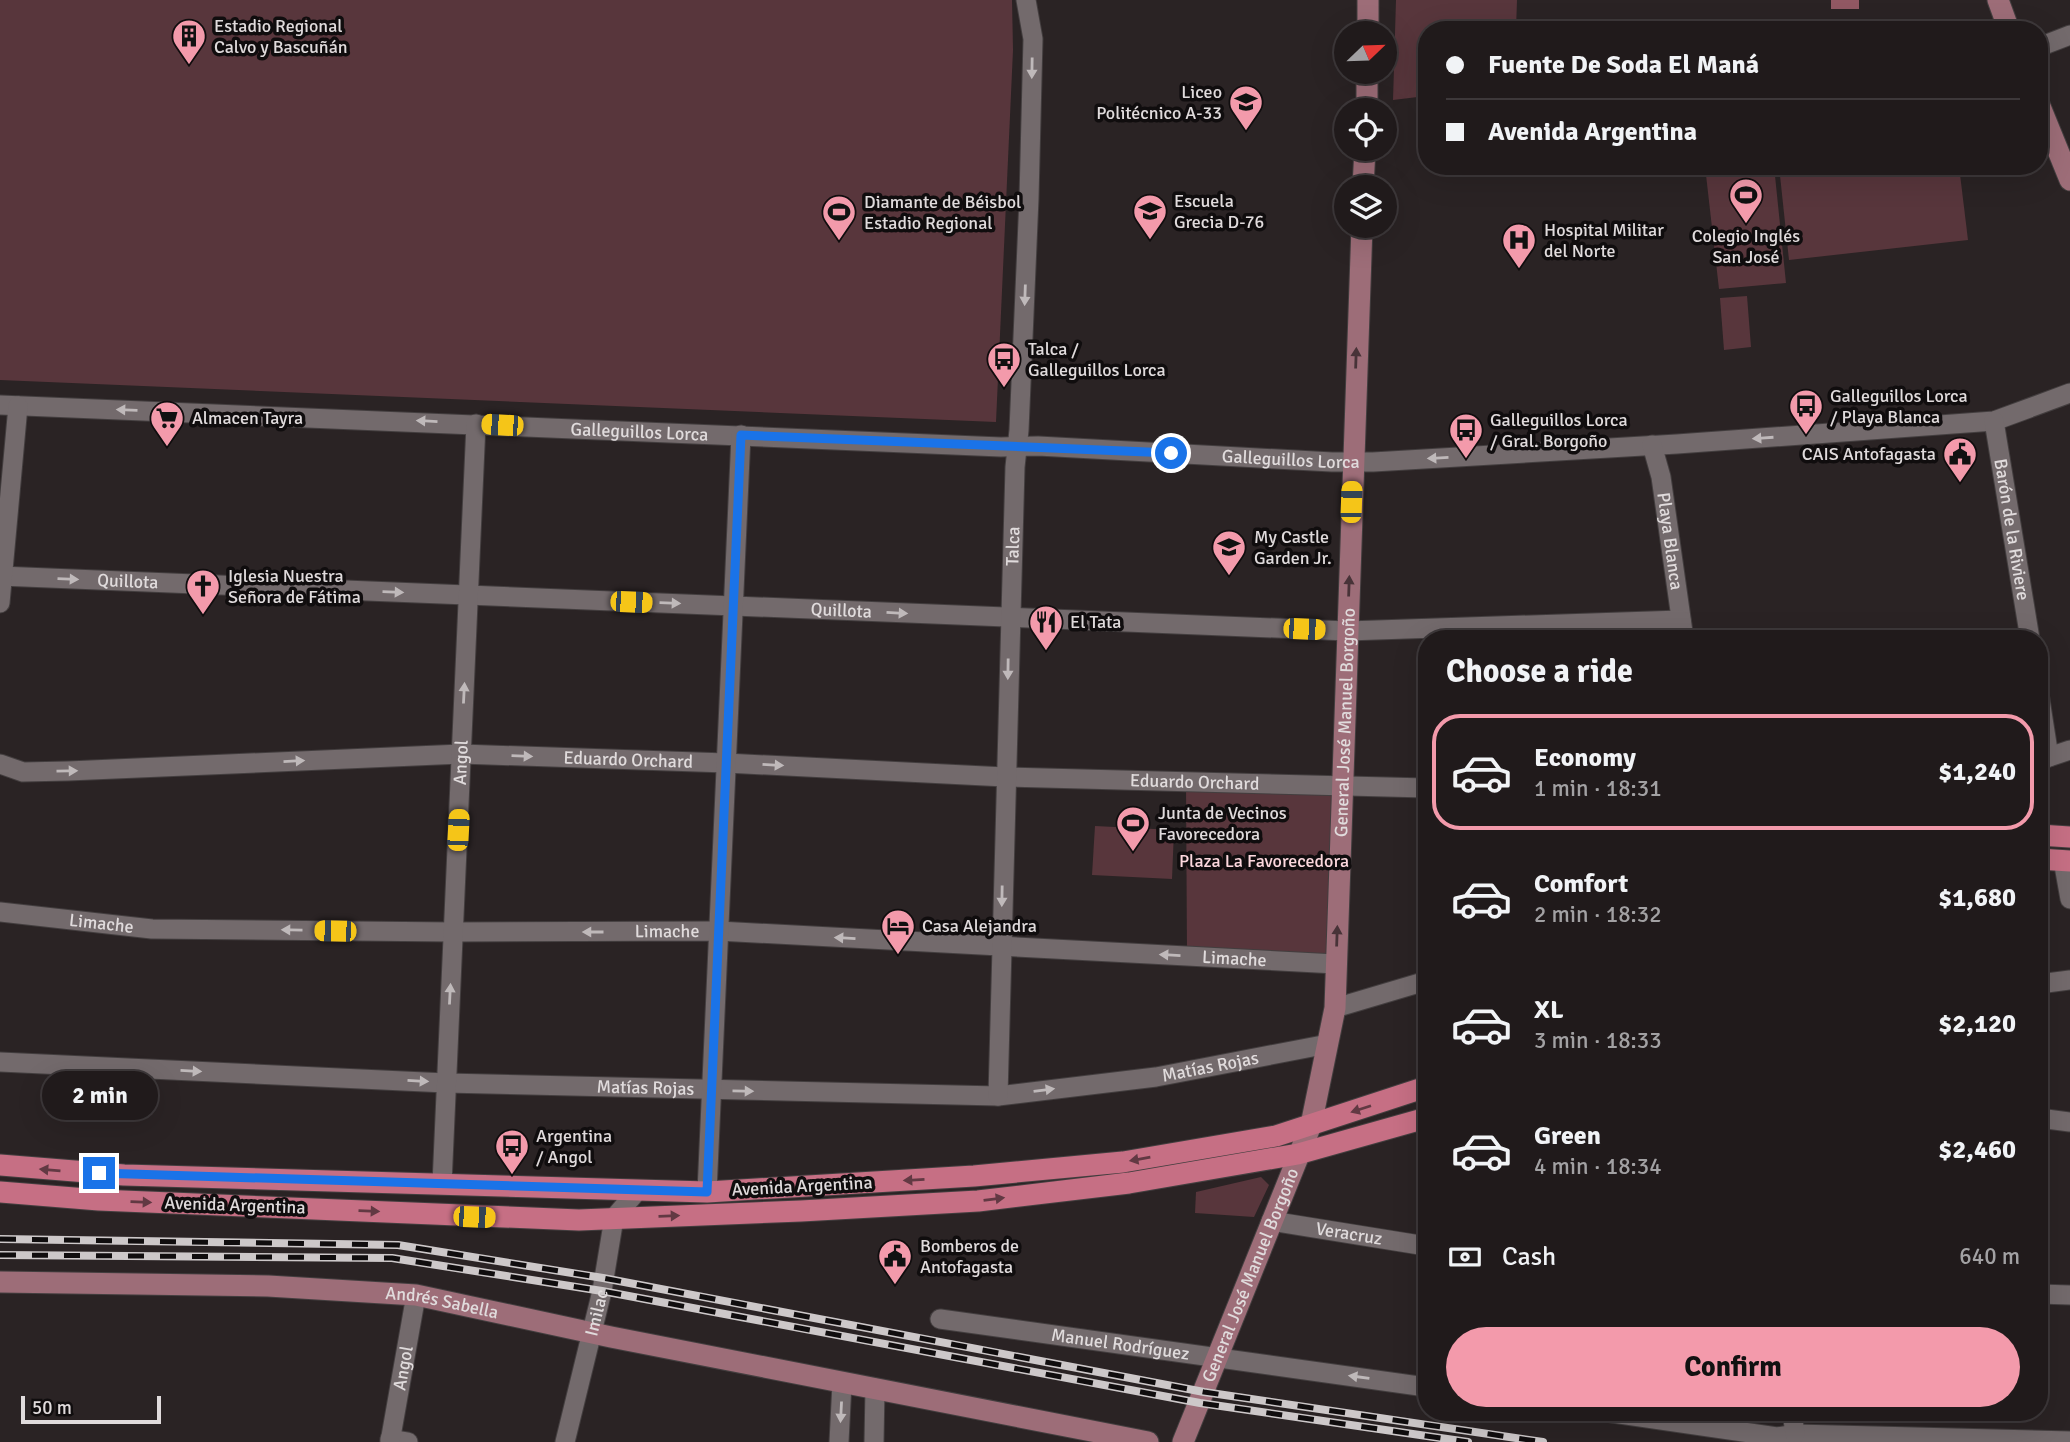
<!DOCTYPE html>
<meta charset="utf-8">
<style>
body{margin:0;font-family:Signika,sans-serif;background:#2d2728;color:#f1f3f6;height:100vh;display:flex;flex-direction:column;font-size:26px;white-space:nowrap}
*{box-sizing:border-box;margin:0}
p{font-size:23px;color:#a2a1a3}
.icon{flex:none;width:38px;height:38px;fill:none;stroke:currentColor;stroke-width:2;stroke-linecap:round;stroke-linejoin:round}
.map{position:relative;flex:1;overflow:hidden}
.details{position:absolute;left:1418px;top:630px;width:630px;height:791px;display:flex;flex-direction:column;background:#201a1b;border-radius:28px;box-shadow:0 7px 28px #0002,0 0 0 2px #3d383a}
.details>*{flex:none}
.guide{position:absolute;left:1418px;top:21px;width:630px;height:154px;border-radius:28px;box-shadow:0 7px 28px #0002,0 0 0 2px #3d383a;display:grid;align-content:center;height:154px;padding:0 28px;background:#201a1b}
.needle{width:46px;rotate:67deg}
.controls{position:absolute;left:1334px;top:21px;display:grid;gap:14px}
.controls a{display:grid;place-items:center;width:63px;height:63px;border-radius:50%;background:#201a1b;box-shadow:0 7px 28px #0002,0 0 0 2px #3d383a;font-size:35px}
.scale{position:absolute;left:21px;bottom:18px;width:140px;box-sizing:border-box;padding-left:7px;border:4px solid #e0dbdc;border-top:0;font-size:19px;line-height:24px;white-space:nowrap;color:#e0dbdc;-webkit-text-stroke:5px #100d0e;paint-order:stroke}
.end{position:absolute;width:32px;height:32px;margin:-16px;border:9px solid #1a73e8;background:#fff;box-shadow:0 0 0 4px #fff}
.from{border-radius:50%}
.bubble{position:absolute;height:49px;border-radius:24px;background:#201a1b;box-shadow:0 7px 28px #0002,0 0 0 2px #3d383a;font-size:23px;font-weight:800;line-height:49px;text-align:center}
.car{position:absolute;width:21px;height:42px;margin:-21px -10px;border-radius:9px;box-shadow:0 0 5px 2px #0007;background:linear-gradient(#f5c518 24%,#345 0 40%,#f5c518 0 76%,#345 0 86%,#f5c518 0)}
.guide b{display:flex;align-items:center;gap:24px;height:66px;font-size:26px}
.guide b+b{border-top:2px solid #3d383a}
.guide i{width:18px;height:18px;background:#f1f3f6}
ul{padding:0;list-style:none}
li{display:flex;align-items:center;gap:21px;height:116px;margin:0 14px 10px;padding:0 14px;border:4px solid transparent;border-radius:28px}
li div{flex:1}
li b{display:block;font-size:26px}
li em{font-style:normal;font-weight:800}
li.selected{border-color:#f39aab}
li>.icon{width:63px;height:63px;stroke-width:1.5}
h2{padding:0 28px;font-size:32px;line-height:84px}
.pay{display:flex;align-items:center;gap:18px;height:77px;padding:0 28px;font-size:26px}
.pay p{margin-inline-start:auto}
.action{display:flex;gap:14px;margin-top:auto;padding:14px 28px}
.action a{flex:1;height:80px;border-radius:42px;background:#f39aab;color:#111;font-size:28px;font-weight:800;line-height:80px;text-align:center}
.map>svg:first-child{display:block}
</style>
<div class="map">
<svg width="2070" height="1442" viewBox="0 0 2070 1442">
<rect width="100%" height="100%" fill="#2a2324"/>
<g fill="#58363c">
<polygon points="0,0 1012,0 1013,50 996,422 0,380"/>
<polygon points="1396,0 1517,0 1516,30 1426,30 1426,96 1393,100"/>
<polygon points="1705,166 1774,166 1786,283 1719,289"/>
<polygon points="1779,166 1959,166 1968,240 1789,260"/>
<polygon points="1747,296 1751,347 1724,350 1720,298"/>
<polygon points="1186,782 1342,787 1336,964 1187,956"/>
<polygon points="1095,826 1174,830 1172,879 1092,875"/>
<polygon points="1261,1177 1269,1185 1254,1217 1195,1213 1196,1192"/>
</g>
<rect fill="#915863" x="1831" y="0" width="28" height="9"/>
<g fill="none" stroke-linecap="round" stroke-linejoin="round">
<g stroke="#433e3f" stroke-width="21">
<g id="street">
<polyline points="2039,47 2070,35"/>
<path id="s1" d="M 0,405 L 1001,447 L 1038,446 L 1332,462 L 1373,462 L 1677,444 L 1994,421 L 2070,393"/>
<path id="s2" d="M 1994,421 L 2030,639"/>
<path id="s3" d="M 1652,445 L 1661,477 L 1684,639"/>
<path id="s4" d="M 0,576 L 1347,631 L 1681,620"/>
<polyline points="0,603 18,406"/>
<polyline points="2039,693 2049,757"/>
<polyline points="2040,760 2070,750"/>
<path id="s5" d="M 0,764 L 23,772 L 68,771 L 461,754 L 726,763 L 1005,777 L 1426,788"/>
<polyline points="2063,860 2070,899"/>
<path id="s6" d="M 0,912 L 152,929 L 453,932 L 718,931 L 1336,964"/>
<polyline points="2039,984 2070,980"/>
<polyline points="1335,1008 1426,981"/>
<path id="s7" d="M 0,1062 L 446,1083 L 998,1096 L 1156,1077 L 1328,1044"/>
<path id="s8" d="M 998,1096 L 1015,467 L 1019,430 L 1029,198 L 1033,39 L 1026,0"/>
<polyline points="2039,1118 2070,1122"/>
<path id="s9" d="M 442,1184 L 476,424"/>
<polyline points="707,1192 741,435"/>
<path id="s10" d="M 1271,1221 L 1426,1246"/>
<polyline points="2039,1294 2070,1295"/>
<path id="s11" d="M 940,1319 L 1426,1387"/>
<polyline points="1606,1412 1777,1437 1795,1434 2070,1441"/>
<polyline points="1792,1412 1795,1434"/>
<polyline points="390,1439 408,1442"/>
<path id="s12" d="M 390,1442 L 416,1295"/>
<path id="s13" d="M 565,1442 L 602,1291 L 614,1218 L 637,1191"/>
<polyline points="839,1442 842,1383"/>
<polyline points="874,1442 875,1388"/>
</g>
</g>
<g stroke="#433e3f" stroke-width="23">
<g id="secondary">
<polyline points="1998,0 2009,30"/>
<polyline points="1368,33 1368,0"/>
<polyline points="2039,104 2070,180"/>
<polyline points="1367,110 1367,72"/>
<polyline points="1363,187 1365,149"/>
<path id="s14" d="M 0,1282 L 268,1286 L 416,1295 L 611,1337 L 1148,1442"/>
<path id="s15" d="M 1183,1442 L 1311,1125 L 1335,1008 L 1362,226"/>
</g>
</g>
<g stroke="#433e3f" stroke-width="23">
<g id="primary">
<polyline points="2039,835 2070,837"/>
<polyline points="2039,859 2070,861"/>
<polyline points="0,1165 124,1175 707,1192 974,1176 1123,1162 1276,1136 1426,1087"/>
<polyline points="0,1192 99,1200 579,1220 801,1211 978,1201 1129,1183 1298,1154 1426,1118"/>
</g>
</g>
<use href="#street" stroke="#736a6c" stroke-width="19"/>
<use href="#secondary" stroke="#9d6d78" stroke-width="21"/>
<use href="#primary" stroke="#c66f84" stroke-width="21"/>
<g stroke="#cdc8c9" stroke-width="8">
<g id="rail">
<polyline points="0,1239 398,1245 603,1278 1204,1392 1543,1442"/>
<polyline points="0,1255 392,1258 602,1291 1200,1403 1468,1442"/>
</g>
</g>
<use href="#rail" stroke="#100d0e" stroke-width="5" stroke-dasharray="16" stroke-linecap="butt"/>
</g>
<defs><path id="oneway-solid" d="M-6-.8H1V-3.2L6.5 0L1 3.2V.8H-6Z" transform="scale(1.75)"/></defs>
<g fill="#bfb9ba">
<use href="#oneway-solid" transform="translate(1032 68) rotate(91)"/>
<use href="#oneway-solid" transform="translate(1025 295) rotate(92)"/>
<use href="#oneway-solid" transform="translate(127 410) rotate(-178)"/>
<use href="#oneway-solid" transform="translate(427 421) rotate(-177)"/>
<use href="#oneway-solid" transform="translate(1763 438) rotate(176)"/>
<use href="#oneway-solid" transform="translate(1438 458) rotate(177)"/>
<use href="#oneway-solid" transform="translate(68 579) rotate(2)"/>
<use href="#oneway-solid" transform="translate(393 592) rotate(2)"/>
<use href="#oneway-solid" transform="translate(670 603) rotate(2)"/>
<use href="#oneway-solid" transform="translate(897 613) rotate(3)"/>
<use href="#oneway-solid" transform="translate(1008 669) rotate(91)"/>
<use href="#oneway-solid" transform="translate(464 693) rotate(-87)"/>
<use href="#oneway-solid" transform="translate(522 756) rotate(2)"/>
<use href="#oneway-solid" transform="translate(294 761) rotate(-3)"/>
<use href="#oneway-solid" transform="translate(773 765) rotate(3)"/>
<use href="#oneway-solid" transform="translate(67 771) rotate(-1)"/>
<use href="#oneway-solid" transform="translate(1002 896) rotate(91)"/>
<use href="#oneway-solid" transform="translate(292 930) rotate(-179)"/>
<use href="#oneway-solid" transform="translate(593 932) rotate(180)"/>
<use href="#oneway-solid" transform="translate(845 938) rotate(-177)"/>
<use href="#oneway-solid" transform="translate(1170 955) rotate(-177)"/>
<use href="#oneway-solid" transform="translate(450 994) rotate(-87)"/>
<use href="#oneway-solid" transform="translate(191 1071) rotate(3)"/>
<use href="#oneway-solid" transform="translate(418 1081) rotate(3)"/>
<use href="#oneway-solid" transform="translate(1044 1090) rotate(-7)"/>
<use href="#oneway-solid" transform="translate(743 1091) rotate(1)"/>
<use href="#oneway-solid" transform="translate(1359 1377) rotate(-172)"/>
<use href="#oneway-solid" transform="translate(841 1412) rotate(93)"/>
</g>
<g fill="#483338">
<use href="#oneway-solid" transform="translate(1356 358) rotate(-88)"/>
<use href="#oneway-solid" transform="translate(1349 586) rotate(-88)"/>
<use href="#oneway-solid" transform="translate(1337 936) rotate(-88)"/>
</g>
<g fill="#623943">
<use href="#oneway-solid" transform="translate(1361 1109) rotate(162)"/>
<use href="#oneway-solid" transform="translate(1140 1159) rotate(170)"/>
<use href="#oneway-solid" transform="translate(50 1170) rotate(-175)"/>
<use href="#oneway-solid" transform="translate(914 1180) rotate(177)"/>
<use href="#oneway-solid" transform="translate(994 1199) rotate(-7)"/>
<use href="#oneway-solid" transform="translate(141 1202) rotate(2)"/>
<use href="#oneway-solid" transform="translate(369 1211) rotate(2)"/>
<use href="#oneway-solid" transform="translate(669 1216) rotate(-2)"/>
</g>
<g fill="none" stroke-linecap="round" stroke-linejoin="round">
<polyline stroke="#1a73e8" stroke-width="9" points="99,1173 707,1192 741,435 1171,453"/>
</g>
<defs>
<g id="building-pin" transform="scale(1.75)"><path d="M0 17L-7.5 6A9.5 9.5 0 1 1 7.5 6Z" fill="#f39aab" stroke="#100d0e"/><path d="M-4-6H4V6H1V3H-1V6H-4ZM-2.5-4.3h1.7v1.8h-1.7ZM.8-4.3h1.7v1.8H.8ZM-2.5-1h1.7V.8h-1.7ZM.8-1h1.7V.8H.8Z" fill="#111"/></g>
<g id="school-pin" transform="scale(1.75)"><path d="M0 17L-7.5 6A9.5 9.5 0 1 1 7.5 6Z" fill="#f39aab" stroke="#100d0e"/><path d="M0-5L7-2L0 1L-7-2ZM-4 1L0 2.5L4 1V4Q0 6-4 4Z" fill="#111"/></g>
<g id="stadium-pin" transform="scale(1.75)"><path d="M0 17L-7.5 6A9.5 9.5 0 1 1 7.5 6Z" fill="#f39aab" stroke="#100d0e"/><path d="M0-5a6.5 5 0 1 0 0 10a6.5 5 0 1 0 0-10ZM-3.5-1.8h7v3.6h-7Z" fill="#111"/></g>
<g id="hospital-pin" transform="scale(1.75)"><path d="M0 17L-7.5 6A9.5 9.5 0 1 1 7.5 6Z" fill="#f39aab" stroke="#100d0e"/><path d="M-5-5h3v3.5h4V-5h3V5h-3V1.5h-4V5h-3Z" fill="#111"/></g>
<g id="bus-pin" transform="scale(1.75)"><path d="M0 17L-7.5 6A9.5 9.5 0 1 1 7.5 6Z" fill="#f39aab" stroke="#100d0e"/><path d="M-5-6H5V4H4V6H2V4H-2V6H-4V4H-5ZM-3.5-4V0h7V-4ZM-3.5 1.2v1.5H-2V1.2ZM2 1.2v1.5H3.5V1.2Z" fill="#111"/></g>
<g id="supermarket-pin" transform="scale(1.75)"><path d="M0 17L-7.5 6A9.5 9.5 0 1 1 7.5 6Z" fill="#f39aab" stroke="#100d0e"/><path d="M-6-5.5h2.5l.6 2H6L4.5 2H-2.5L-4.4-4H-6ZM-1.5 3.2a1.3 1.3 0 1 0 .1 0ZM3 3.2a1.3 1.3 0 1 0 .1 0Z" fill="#111"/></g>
<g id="civic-pin" transform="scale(1.75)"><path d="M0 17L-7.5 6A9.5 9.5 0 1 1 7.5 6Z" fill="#f39aab" stroke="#100d0e"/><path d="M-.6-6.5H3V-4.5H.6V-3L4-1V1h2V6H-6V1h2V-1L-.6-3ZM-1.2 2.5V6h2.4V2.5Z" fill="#111"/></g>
<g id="church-pin" transform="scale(1.75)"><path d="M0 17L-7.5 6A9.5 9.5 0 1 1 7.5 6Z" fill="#f39aab" stroke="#100d0e"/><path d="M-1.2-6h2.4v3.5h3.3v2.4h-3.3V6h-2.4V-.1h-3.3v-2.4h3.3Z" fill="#111"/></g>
<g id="restaurant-pin" transform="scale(1.75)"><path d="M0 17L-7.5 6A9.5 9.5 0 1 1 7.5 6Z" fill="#f39aab" stroke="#100d0e"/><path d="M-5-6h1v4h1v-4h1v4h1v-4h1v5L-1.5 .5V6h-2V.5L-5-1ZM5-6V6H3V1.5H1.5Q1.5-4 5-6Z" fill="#111"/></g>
<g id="hotel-pin" transform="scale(1.75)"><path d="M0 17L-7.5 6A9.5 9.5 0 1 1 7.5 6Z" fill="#f39aab" stroke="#100d0e"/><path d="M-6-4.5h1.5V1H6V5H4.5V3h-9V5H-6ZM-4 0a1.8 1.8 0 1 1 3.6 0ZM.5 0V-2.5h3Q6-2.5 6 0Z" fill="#111"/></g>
</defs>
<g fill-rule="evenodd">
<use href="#building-pin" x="189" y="36"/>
<use href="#school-pin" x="1246" y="102"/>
<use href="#stadium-pin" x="1746" y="195"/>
<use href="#school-pin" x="1150" y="211"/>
<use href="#stadium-pin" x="839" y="212"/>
<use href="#hospital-pin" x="1519" y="240"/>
<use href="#bus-pin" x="1004" y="359"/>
<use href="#bus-pin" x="1806" y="406"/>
<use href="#supermarket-pin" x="167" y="418"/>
<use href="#bus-pin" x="1466" y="430"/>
<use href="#civic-pin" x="1960" y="454"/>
<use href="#school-pin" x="1229" y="547"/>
<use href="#church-pin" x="203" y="586"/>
<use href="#restaurant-pin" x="1046" y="622"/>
<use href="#stadium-pin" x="1133" y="823"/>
<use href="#hotel-pin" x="898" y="926"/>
<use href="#bus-pin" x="512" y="1146"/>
<use href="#civic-pin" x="895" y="1256"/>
</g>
<g text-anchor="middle" stroke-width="7" stroke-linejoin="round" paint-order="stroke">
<g font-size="18" fill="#e0dbdc" stroke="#100d0e" text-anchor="start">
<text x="214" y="32">Estadio Regional<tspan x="214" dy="21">Calvo y Bascuñán</tspan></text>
<text x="1222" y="98" text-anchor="end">Liceo<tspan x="1222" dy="21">Politécnico A-33</tspan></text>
<text x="1174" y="207">Escuela<tspan x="1174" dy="21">Grecia D-76</tspan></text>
<text x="864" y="208">Diamante de Béisbol<tspan x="864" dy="21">Estadio Regional</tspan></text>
<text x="1544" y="236">Hospital Militar<tspan x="1544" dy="21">del Norte</tspan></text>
<text x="1746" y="242" text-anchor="middle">Colegio Inglés<tspan x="1746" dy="21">San José</tspan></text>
<text x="1028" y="355">Talca /<tspan x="1028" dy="21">Galleguillos Lorca</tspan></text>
<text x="1830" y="402">Galleguillos Lorca<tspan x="1830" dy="21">/ Playa Blanca</tspan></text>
<text x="192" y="424">Almacen Tayra</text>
<text x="1490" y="426">Galleguillos Lorca<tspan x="1490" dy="21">/ Gral. Borgoño</tspan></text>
<text x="1936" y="460" text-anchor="end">CAIS Antofagasta</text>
<text x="1254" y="543">My Castle<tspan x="1254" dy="21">Garden Jr.</tspan></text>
<text x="228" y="582">Iglesia Nuestra<tspan x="228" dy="21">Señora de Fátima</tspan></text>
<text x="1070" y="628">El Tata</text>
<text x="1158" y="819">Junta de Vecinos<tspan x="1158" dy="21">Favorecedora</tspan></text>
<text x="922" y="932">Casa Alejandra</text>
<text x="536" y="1142">Argentina<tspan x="536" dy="21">/ Angol</tspan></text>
<text x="920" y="1252">Bomberos de<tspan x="920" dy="21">Antofagasta</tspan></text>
</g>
<g font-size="18" fill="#e0dbdc" stroke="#100d0e">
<text dy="6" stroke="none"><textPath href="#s1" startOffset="640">Galleguillos Lorca</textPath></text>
<text dy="6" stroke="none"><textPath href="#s1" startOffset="1292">Galleguillos Lorca</textPath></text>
<text dy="6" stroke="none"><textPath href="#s2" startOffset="110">Barón de la Riviere</textPath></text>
<text dy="6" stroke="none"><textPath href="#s3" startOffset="98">Playa Blanca</textPath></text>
<text dy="6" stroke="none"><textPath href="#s8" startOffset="550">Talca</textPath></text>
<text dy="6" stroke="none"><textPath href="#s4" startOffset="128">Quillota</textPath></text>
<text dy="6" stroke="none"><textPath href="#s4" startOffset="842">Quillota</textPath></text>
<text dy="6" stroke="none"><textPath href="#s15" startOffset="747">General José Manuel Borgoño</textPath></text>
<text dy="6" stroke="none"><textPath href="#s5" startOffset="630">Eduardo Orchard</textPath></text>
<text dy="6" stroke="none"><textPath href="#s9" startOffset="422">Angol</textPath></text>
<text dy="6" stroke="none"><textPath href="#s5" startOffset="1197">Eduardo Orchard</textPath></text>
<text dy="6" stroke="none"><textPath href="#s6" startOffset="102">Limache</textPath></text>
<text dy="6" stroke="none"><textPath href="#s6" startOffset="668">Limache</textPath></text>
<text dy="6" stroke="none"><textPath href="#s6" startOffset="1236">Limache</textPath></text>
<text dy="6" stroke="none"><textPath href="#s7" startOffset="1213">Matías Rojas</textPath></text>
<text dy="6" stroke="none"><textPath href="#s7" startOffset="646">Matías Rojas</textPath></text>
<text transform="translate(802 1186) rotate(-3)" y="6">Avenida Argentina</text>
<text transform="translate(235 1205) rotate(2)" y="6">Avenida Argentina</text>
<text dy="6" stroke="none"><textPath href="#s10" startOffset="79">Veracruz</textPath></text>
<text dy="6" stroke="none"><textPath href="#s15" startOffset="180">General José Manuel Borgoño</textPath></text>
<text dy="6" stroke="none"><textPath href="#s14" startOffset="443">Andrés Sabella</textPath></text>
<text dy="6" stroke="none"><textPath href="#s13" startOffset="133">Imilac</textPath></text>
<text dy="6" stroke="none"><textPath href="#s11" startOffset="182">Manuel Rodríguez</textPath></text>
<text dy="6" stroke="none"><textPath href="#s12" startOffset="75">Angol</textPath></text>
</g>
<g font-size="18" fill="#fdd8de" stroke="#100d0e">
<text x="1264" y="867">Plaza La Favorecedora</text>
</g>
</g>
</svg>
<div class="controls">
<a><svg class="needle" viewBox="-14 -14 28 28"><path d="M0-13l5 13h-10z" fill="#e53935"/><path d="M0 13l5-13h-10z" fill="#a2a1a3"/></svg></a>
<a><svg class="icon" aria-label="locate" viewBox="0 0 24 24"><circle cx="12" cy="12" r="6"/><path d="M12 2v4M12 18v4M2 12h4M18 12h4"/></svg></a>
<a><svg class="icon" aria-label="layers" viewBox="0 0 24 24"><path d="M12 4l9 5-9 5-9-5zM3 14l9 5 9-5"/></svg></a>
</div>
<div class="scale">50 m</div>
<i class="end from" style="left:1171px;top:453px"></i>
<i class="end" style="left:99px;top:1173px"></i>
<div class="bubble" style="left:42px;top:1071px;width:116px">2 min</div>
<i class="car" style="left:502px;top:425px;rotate:273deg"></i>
<i class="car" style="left:1351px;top:502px;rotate:2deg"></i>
<i class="car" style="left:631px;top:602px;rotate:92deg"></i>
<i class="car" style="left:1304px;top:629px;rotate:92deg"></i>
<i class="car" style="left:458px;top:830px;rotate:3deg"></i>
<i class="car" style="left:335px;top:931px;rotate:271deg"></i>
<i class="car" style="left:474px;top:1217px;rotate:92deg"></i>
<div class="guide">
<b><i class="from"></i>Fuente De Soda El Maná</b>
<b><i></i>Avenida Argentina</b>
</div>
<section class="details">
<h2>Choose a ride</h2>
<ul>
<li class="selected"><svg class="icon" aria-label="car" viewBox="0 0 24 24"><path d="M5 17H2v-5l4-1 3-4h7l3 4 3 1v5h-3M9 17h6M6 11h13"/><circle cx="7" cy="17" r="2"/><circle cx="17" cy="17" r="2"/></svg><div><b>Economy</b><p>1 min · 18:31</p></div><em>$1,240</em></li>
<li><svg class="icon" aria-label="car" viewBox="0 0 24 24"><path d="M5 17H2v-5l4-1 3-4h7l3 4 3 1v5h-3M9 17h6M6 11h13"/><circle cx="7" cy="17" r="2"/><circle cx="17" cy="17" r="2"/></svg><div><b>Comfort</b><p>2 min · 18:32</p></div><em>$1,680</em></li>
<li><svg class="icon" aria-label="car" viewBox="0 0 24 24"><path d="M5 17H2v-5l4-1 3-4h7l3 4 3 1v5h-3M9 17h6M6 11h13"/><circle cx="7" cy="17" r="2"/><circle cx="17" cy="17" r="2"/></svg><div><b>XL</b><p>3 min · 18:33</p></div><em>$2,120</em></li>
<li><svg class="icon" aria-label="car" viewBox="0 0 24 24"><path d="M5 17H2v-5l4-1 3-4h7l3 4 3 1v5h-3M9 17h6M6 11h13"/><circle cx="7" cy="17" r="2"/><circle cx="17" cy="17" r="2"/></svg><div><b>Green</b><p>4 min · 18:34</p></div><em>$2,460</em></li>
</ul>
<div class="pay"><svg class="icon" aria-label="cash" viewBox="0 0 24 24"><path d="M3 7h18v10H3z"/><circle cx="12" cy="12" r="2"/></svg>Cash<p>640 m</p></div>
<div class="action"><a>Confirm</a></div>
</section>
</div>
